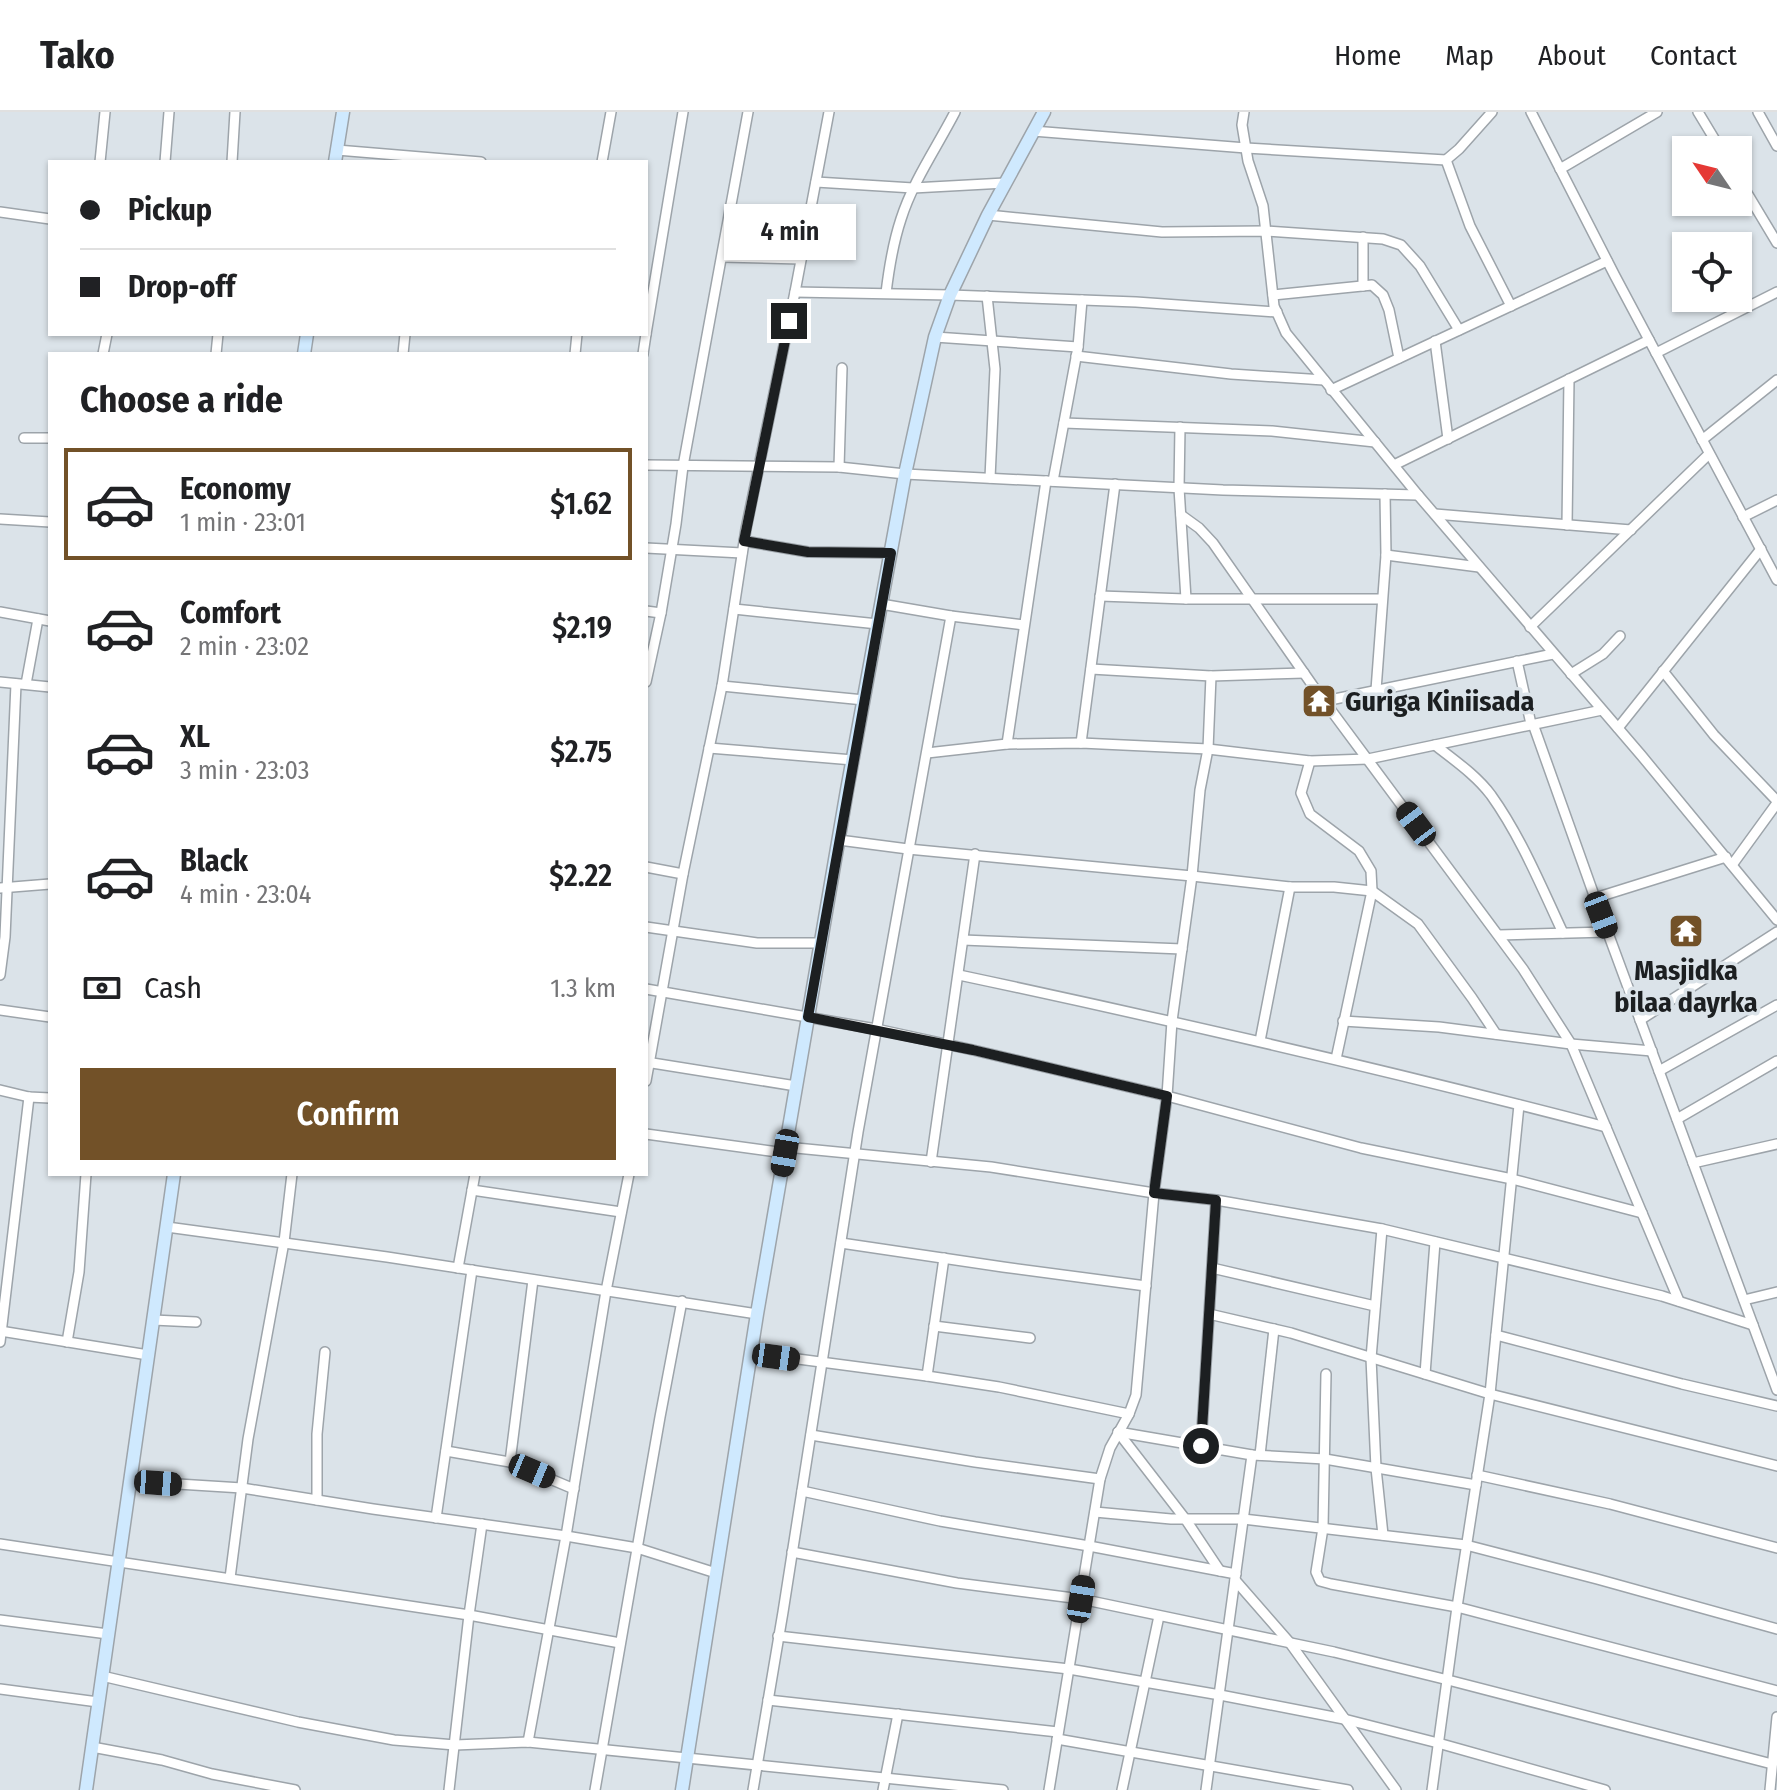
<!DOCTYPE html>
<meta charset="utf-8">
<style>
body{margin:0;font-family:"Fira Sans Condensed",sans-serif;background:#f2f2f2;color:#202124;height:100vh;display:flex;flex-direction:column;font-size:30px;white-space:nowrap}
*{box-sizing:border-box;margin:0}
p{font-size:26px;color:#757577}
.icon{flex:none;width:44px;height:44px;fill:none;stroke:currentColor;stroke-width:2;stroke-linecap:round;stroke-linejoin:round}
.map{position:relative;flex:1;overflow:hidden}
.sheet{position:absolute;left:48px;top:240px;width:600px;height:824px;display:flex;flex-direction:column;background:#fff;border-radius:0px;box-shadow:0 2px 6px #0004}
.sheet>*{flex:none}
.hud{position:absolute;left:48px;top:48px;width:600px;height:176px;border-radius:0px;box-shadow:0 2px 6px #0004;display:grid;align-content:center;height:176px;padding:0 32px;background:#fff}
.needle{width:52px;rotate:305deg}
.buttons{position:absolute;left:1672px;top:24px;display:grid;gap:16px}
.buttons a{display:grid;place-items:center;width:80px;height:80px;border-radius:0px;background:#fff;box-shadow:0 2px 6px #0004;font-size:40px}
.end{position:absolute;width:36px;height:36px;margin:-18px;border:10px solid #1c1f21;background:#fff;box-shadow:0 0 0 4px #fff}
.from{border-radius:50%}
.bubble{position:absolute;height:56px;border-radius:0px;background:#fff;box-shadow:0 2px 6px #0004;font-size:26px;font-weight:600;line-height:56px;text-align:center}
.car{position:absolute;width:24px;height:48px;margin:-24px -12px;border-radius:10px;box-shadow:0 0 6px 2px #0007;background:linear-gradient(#222 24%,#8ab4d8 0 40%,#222 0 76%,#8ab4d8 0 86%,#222 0)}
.hud b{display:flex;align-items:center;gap:28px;height:76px;font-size:30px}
.hud b+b{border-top:2px solid #e0e0e0}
.hud i{width:20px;height:20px;background:#202124}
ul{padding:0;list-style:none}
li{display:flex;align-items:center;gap:24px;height:112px;margin:0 16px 12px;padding:0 16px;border:4px solid transparent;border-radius:0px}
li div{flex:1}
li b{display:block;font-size:30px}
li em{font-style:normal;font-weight:600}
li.active{border-color:#725128}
li>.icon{width:72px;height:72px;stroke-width:1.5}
h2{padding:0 32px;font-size:36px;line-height:96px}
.pay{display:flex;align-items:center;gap:20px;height:88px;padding:0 32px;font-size:30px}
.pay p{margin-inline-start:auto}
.cta{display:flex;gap:16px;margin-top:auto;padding:16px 32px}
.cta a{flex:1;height:92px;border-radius:0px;background:#725128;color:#fff;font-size:32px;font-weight:600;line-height:92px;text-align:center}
header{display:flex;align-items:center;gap:48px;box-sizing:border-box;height:112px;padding:0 40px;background:#fff;border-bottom:2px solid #e0e0e0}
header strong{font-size:38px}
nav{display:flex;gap:44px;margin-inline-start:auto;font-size:28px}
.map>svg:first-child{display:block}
</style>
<header>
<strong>Tako</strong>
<nav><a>Home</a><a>Map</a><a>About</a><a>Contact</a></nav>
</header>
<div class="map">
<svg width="1777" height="1678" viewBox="0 0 1777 1678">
<rect width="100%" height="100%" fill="#dbe3e9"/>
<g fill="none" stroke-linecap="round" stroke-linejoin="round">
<g stroke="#9da4aa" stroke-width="12">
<g id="street">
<polyline points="1244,0 1242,13 1248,49 1263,94 1274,194 1286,221 1418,383 1641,643 1777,808"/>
<polyline points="1531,0 1615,164 1777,468"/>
<polyline points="1698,0 1721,38"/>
<polyline points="1758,0 1777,34"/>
<polyline points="1033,19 1246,36 1446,48 1459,37 1492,0"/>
<polyline points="337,38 481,50"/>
<polyline points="1446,48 1470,114 1511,194"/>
<polyline points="100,50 105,0"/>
<polyline points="165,50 169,0"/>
<polyline points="232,50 235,0"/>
<polyline points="602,50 611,0"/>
<polyline points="1560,57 1657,0"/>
<polyline points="1738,66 1777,131"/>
<polyline points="816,70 913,76 1005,71"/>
<polyline points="0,100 50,107"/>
<polyline points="988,103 1162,120 1265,119 1383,127 1401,133 1420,154 1459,218"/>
<polyline points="1363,125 1363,174"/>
<polyline points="723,145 801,147"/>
<polyline points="795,180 950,183 1136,190 1277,200"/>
<path d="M 886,181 C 889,156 893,131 901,107 C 913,69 937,35 955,0"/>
<polyline points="1273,183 1372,173 1383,183 1389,198 1399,246"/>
<polyline points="987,184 995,257 990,366"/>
<polyline points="646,222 683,0"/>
<polyline points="935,225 1078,235"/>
<polyline points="1435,229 1448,327"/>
<polyline points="1656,241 1777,180"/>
<polyline points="103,242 107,222"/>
<polyline points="216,242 218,222"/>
<polyline points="403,242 405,222"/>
<polyline points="575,242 577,222"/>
<polyline points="643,242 646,222"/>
<polyline points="1076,244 1231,262 1324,268"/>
<polyline points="1331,278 1607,149"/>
<polyline points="1064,311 1272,319 1375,330"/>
<polyline points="1180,315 1179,376 1186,487"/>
<polyline points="24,326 50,326"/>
<polyline points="1702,328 1777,268"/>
<polyline points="646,353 839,355 905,362 1223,378 1418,383"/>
<polyline points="1394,353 1649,228"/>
<polyline points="839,355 842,256"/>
<polyline points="1053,369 1078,235 1082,188"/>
<polyline points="1435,402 1631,418"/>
<polyline points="1181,403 1199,416 1213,431 1313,574 1523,857 1571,932 1679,1189"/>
<polyline points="1743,405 1777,388"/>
<polyline points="0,407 50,410"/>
<polyline points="1567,413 1569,267"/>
<polyline points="744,429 808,440 891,441"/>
<polyline points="646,436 742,441"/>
<polyline points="1386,443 1479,455"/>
<polyline points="1100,484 1186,487 1382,487"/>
<polyline points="881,492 951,504 1024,513"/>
<polyline points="734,497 878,512"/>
<polyline points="646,499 661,501"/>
<polyline points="0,500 50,509"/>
<polyline points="1530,515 1709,342"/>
<polyline points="1517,549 1531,612"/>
<polyline points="1091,557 1211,564 1304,561"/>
<polyline points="1663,559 1714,623 1777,689"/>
<polyline points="1571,562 1603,542 1620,524"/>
<polyline points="0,570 50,575"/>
<polyline points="646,570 661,501 676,412 683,354 748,0"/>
<polyline points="26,572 38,507"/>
<polyline points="722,574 864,588"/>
<polyline points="1376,578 1386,443 1385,382"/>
<polyline points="1325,589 1553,542"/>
<polyline points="1533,612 1595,786 1777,1278"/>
<polyline points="1618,616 1761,437"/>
<polyline points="1081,631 1115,372"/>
<polyline points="1007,632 1046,369"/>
<path d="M 1435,633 C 1454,648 1476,663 1491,683 C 1521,725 1541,774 1563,821"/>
<polyline points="709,636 853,648"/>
<polyline points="927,641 1007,632 1081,631 1208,637 1310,649 1368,647 1602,598"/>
<polyline points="1310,649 1301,681 1310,702 1359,739 1371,759 1372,779 1336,947"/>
<polyline points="839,728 908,737 1192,764 1290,775 1334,775 1372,779 1418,812 1472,886 1496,922"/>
<polyline points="1732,753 1777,691"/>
<polyline points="646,755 683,762"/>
<polyline points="0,776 50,772"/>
<polyline points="1595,786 1726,745"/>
<polyline points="646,815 757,831 821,831"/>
<polyline points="1499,823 1607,820"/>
<polyline points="963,828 1182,837"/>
<polyline points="0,863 5,825 16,572"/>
<path d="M 959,863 C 1175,909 1391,959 1606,1015"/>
<polyline points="646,877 876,917 973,938 1167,984 1361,1036 1512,1067 1642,1101"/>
<polyline points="0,898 50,905"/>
<polyline points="1640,908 1777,820"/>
<polyline points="1343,909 1439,915 1571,932 1652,939"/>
<polyline points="1260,929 1290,775"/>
<polyline points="646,950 796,974"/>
<polyline points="1659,959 1777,893"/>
<polyline points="646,969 683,762 722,574 746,417 795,180 829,0"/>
<polyline points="0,978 29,985 50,986"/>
<polyline points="1677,1007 1777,949"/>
<polyline points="646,1022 785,1041"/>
<polyline points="786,1035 991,1055 1154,1081 1216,1088 1382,1117 1662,1184 1753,1213"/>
<polyline points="931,1050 975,742"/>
<polyline points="1693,1051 1777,1032"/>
<polyline points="472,1078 621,1100"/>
<polyline points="167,1115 387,1145 757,1202"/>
<polyline points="1382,1117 1371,1246 1376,1356 1383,1423"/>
<polyline points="841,1131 1003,1155 1146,1174"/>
<polyline points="458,1156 475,1062"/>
<polyline points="1212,1156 1375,1194"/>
<polyline points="1744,1188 1777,1180"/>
<polyline points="1209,1202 1291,1221 1490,1282 1777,1354"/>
<polyline points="153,1208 196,1210"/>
<polyline points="934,1214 1030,1226"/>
<polyline points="0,1219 148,1243"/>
<polyline points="1496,1223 1682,1272 1777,1294"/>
<polyline points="0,1230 29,985"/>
<polyline points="67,1230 79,1160 86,1062"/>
<polyline points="752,1241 927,1264 999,1275 1129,1302"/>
<polyline points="1326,1262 1323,1416 1316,1460 1320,1469 1331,1472 1457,1495 1777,1579"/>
<polyline points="1425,1262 1435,1130"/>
<polyline points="927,1264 944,1146"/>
<polyline points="1118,1320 1252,1343 1325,1347 1476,1373"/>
<polyline points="1118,1320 1186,1408 1220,1459"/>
<polyline points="811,1323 975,1350 1100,1367"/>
<polyline points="1201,1334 1216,1088"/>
<polyline points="446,1339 510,1350 574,1377"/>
<polyline points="1260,1343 1274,1217"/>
<polyline points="510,1350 533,1168"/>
<polyline points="1477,1363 1610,1392 1777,1436"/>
<polyline points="130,1369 242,1376 373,1397 566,1424 637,1436 716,1461"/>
<polyline points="802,1379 940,1409 1089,1434 1236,1462"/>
<polyline points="317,1388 317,1322 325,1240"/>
<polyline points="1095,1400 1171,1407 1243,1407 1466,1433 1597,1467 1777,1517"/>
<polyline points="436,1406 472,1158"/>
<polyline points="0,1432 469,1503 620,1531"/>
<polyline points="792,1440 957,1471 1081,1487 1334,1540 1448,1568 1772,1652"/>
<polyline points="230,1466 248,1327 284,1130 292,1062"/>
<polyline points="1235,1468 1290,1531 1396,1678"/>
<polyline points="0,1508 108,1522"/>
<polyline points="778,1524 1069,1557 1220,1583 1344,1607 1438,1631 1605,1678"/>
<polyline points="102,1564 298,1610 394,1628 455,1633 528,1630 1003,1678"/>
<polyline points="0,1577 98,1590"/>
<polyline points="768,1588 1058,1620"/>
<polyline points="1057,1627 1348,1678"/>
<polyline points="528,1630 566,1424 606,1179 629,1062"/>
<polyline points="92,1635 162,1648 212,1662 295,1678"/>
<polyline points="449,1678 469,1503 482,1412"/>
<polyline points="595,1678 660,1305 682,1189"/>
<polyline points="753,1678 783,1500 858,1020 951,504"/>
<polyline points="883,1678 898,1602"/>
<polyline points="1049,1678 1100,1367 1110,1336 1129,1302 1136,1283 1154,1081 1167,984 1172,909 1192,764 1200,678 1208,637 1211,564"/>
<polyline points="1122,1678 1159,1504"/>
<polyline points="1206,1678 1252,1343"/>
<polyline points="1432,1678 1457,1495 1490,1282 1519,993"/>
<polyline points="1770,1678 1777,1605"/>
</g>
</g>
<g stroke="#9da4aa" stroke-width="15">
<g id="secondary">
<polyline points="335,50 343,0"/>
<polyline points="304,242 307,222"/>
<polyline points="86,1678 174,1062"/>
<polyline points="682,1678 757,1202 847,678 905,362 935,225 950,183 988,103 1044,0"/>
</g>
</g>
<use href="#street" stroke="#fff" stroke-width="9"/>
<use href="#secondary" stroke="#cfe9fe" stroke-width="12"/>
</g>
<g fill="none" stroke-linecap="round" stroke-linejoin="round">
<polyline stroke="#1c1f21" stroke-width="10" points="789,209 744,429 808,440 891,441 808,905 973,938 1167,984 1154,1081 1216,1088 1201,1334"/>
</g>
<defs>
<g id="temple-square" transform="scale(1.8)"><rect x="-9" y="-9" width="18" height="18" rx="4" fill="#725128" stroke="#dbe3e9"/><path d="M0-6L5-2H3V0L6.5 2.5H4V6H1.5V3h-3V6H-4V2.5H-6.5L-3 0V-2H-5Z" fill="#fff"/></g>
</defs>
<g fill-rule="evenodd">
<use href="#temple-square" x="1319" y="589"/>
<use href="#temple-square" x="1686" y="819"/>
</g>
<g text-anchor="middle" stroke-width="7" stroke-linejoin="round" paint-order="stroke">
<g font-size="28" font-weight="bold" fill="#1c1f21" stroke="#dbe3e9" text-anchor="start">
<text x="1345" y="599">Guriga Kiniisada</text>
<text x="1686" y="868" text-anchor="middle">Masjidka<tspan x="1686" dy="32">bilaa dayrka</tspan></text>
</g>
</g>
</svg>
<div class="buttons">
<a><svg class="needle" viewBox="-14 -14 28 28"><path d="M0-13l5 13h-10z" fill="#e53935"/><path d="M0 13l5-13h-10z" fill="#757577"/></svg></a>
<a><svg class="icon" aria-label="locate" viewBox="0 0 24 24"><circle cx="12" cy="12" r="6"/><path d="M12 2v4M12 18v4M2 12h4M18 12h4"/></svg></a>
</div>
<i class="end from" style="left:1201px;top:1334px"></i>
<i class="end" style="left:789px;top:209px"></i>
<div class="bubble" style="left:724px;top:92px;width:132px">4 min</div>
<i class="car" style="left:1416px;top:712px;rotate:323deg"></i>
<i class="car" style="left:1601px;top:803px;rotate:159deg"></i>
<i class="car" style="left:785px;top:1041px;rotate:190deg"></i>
<i class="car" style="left:776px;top:1245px;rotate:98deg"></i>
<i class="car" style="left:532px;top:1359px;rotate:113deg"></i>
<i class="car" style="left:158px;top:1371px;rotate:94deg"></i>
<i class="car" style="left:1081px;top:1487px;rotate:9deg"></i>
<div class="hud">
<b><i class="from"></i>Pickup</b>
<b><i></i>Drop-off</b>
</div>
<section class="sheet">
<h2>Choose a ride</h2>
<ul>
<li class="active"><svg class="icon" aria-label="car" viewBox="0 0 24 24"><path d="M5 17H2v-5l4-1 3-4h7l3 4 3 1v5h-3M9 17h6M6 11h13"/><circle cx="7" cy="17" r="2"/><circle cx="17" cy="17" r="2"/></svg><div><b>Economy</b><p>1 min · 23:01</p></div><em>$1.62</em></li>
<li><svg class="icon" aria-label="car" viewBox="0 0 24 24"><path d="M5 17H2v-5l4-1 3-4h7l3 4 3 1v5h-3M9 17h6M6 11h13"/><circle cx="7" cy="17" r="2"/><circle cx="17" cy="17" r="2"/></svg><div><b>Comfort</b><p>2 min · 23:02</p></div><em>$2.19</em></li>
<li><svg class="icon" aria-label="car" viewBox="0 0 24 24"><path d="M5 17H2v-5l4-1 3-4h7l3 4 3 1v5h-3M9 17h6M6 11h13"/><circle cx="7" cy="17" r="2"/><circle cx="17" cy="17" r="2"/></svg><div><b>XL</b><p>3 min · 23:03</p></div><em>$2.75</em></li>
<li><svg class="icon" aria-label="car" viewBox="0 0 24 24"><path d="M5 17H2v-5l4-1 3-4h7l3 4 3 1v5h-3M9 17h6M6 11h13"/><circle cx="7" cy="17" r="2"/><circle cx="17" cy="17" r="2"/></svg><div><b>Black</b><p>4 min · 23:04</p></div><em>$2.22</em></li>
</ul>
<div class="pay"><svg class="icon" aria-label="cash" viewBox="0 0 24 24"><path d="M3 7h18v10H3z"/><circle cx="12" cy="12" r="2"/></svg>Cash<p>1.3 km</p></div>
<div class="cta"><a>Confirm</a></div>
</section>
</div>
